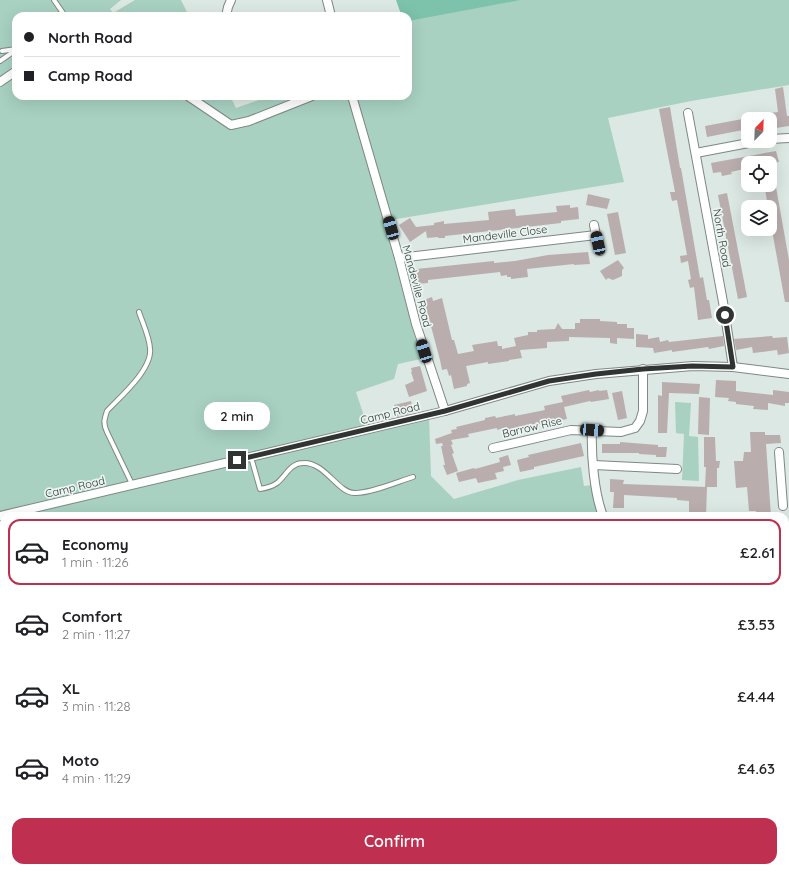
<!DOCTYPE html>
<meta charset="utf-8">
<style>
body{margin:0;font-family:Quicksand,sans-serif;background:#f6f6f6;color:#202124;height:100vh;display:flex;flex-direction:column;font-size:15px;white-space:nowrap}
*{box-sizing:border-box;margin:0}
p{font-size:13px;color:#757577}
.icon{flex:none;width:22px;height:22px;fill:none;stroke:currentColor;stroke-width:2;stroke-linecap:round;stroke-linejoin:round}
.map{position:relative;flex:1;overflow:hidden}
.drawer{position:absolute;left:0px;top:512px;width:789px;height:360px;display:flex;flex-direction:column;background:#fff;border-radius:12px 12px 0 0;box-shadow:0 4px 16px #0002}
.drawer>*{flex:none}
.banner{position:absolute;left:12px;top:12px;width:400px;height:88px;border-radius:12px;box-shadow:0 4px 16px #0002;display:grid;align-content:center;height:88px;padding:0 12px;background:#fff}
.needle{width:26px;rotate:23deg}
.buttons{position:absolute;left:741px;top:112px;display:grid;gap:8px}
.buttons a{display:grid;place-items:center;width:36px;height:36px;border-radius:8px;background:#fff;box-shadow:0 4px 16px #0002;font-size:20px}
.end{position:absolute;width:18px;height:18px;margin:-9px;border:5px solid #303432;background:#fff;box-shadow:0 0 0 2px #fff}
.from{border-radius:50%}
.bubble{position:absolute;height:28px;border-radius:12px;background:#fff;box-shadow:0 4px 16px #0002;font-size:13px;font-weight:600;line-height:28px;text-align:center}
.car{position:absolute;width:12px;height:24px;margin:-12px -6px;border-radius:5px;box-shadow:0 0 3px 1px #0007;background:linear-gradient(#222 24%,#8ab4d8 0 40%,#222 0 76%,#8ab4d8 0 86%,#222 0)}
.banner b{display:flex;align-items:center;gap:14px;height:38px;font-size:15px}
.banner b+b{border-top:1px solid #e0e0e0}
.banner i{width:10px;height:10px;background:#202124}
ul{padding:7px 0 0;list-style:none}
li{display:flex;align-items:center;gap:12px;height:66px;margin:0 8px 6px;padding:0 4px;border:2px solid transparent;border-radius:12px}
li div{flex:1}
li b{display:block;font-size:15px}
li em{font-style:normal;font-weight:600}
li.on{border-color:#bf2f50}
li>.icon{width:36px;height:36px;stroke-width:1.5}
.action{display:flex;gap:8px;margin-top:auto;padding:8px 12px}
.action a{flex:1;height:46px;border-radius:12px;background:#bf2f50;color:#fff;font-size:16px;font-weight:600;line-height:46px;text-align:center}
.map>svg:first-child{display:block}
</style>
<div class="map">
<svg width="789" height="872" viewBox="0 0 789 872">
<rect width="100%" height="100%" fill="#dce8e3"/>
<g fill="#a8d1c2">
<polygon points="0,0 121,0 110,9 113,13 135,0 181,0 189,16 16,16 16,96 230,96 236,108 270,96 408,96 408,20 520,0 789,0 789,85 691,101 608,118 624,182 384,221 421,359 398,364 394,379 356,392 367,425 377,428 429,416 431,476 454,499 518,480 581,467 584,486 592,485 601,516 4,516 4,868 625,868 625,872 0,872"/>
<polygon points="675,402 691,403 689,436 698,437 699,481 682,480 684,434 676,433"/>
</g>
<polygon fill="#7dc2aa" points="396,0 521,0 408,21 408,16 396,16 401,14"/>
<g fill="#b9adae">
<polygon points="783,87 787,116 789,116 789,126 776,128 775,123 770,124 770,113 778,112 775,89"/>
<polygon points="670,107 680,168 681,168 700,278 703,277 707,300 709,300 712,318 698,320 694,287 690,288 688,280 691,279 688,261 681,263 680,256 687,255 677,200 672,201 670,192 675,192 659,109"/>
<polygon points="748,118 748,129 707,137 705,126"/>
<polygon points="776,151 779,162 770,164 770,163 748,163 748,168 731,172 732,174 722,176 721,172 713,173 711,163"/>
<polygon points="776,187 789,260 789,302 785,302 770,219 770,207 768,207 765,189"/>
<polygon points="727,193 747,297 738,299 718,195"/>
<polygon points="588,194 610,199 607,209 586,205"/>
<polygon points="570,205 570,208 578,207 579,219 561,221 561,223 445,236 445,238 438,238 438,237 427,238 426,231 410,242 399,225 410,218 416,227 434,225 434,223 444,221 444,224 489,220 488,212 505,210 515,209 516,216 557,212 556,206"/>
<polygon points="618,212 626,253 615,255 607,214"/>
<polygon points="588,252 590,264 574,265 574,264 527,269 528,277 511,279 511,277 507,277 507,275 501,276 500,272 428,280 428,283 418,284 416,269 494,261 494,263 515,261 548,255"/>
<polygon points="618,260 624,268 622,270 622,276 613,280 608,278 606,280 600,271"/>
<polygon points="432,297 433,301 442,298 452,340 454,340 458,354 474,351 472,345 497,341 498,346 502,346 502,349 516,346 514,338 528,335 528,332 537,332 537,330 555,329 558,323 562,329 575,329 575,323 580,323 580,319 600,319 600,321 617,322 617,324 627,324 627,328 634,328 634,339 617,338 617,344 610,343 610,338 569,337 569,341 547,342 547,348 520,350 522,358 509,360 509,361 488,364 488,362 466,366 470,383 467,384 467,386 454,389 451,375 449,376 447,369 442,370 440,360 424,300"/>
<polygon points="636,334 648,335 648,339 659,337 660,342 668,340 669,342 723,336 724,346 709,349 708,347 672,352 672,350 654,353 653,348 636,347"/>
<polygon points="772,336 773,338 787,337 789,353 778,355 777,350 753,353 752,347 736,350 734,339"/>
<polygon points="420,366 427,391 409,397 405,385 414,381 411,372 412,372 411,368"/>
<polygon points="716,380 736,381 736,391 773,395 773,390 789,392 789,403 785,403 785,406 768,403 768,410 753,409 754,406 736,404 736,402 728,401 729,398 715,397"/>
<polygon points="662,382 700,384 699,394 669,393 667,433 658,433 658,395 662,396"/>
<polygon points="589,390 590,392 599,390 599,391 607,390 609,399 591,402 590,401 564,407 567,419 508,430 507,427 497,430 497,428 468,434 469,437 451,440 453,444 451,445 454,453 452,454 458,471 447,475 443,465 445,465 441,446 443,446 442,443 436,444 435,439 452,433 451,430 457,429 456,427 485,420 485,418 495,416 496,418 515,414 515,416 545,410 544,406 563,402 561,396"/>
<polygon points="622,391 627,418 618,420 612,393"/>
<polygon points="699,397 710,398 709,435 698,434"/>
<polygon points="411,401 414,413 396,417 394,405"/>
<polygon points="750,432 765,432 765,435 780,435 781,443 766,444 771,516 756,516 756,511 749,511 747,487 736,488 734,461 743,461 744,452 751,452"/>
<polygon points="704,437 715,437 716,461 720,461 719,468 717,468 717,487 705,487 706,467 704,467"/>
<polygon points="620,442 658,445 658,447 667,447 666,457 656,457 656,455 639,454 639,453 602,453 602,444 620,444"/>
<polygon points="581,443 584,456 534,467 534,469 520,472 517,460 529,457 528,455"/>
<polygon points="508,455 511,465 503,467 504,471 495,473 497,479 478,483 476,478 459,482 456,473 474,468 475,469 500,462 499,458"/>
<polygon points="610,479 624,480 623,484 707,487 706,516 689,516 689,501 677,500 677,498 624,495 624,508 613,508 614,492 610,492"/>
</g>
<g fill="none" stroke-linecap="round" stroke-linejoin="round">
<g stroke="#7e8884" stroke-width="6">
<g id="lane">
<polyline points="54,0 65,16"/>
<polyline points="2,51 16,49"/>
<polyline points="0,61 16,50"/>
<path d="M 251,457 L 260,489 C 266,488 273,486 277,483 C 286,476 290,463 303,463 C 325,462 337,492 354,493 C 369,494 397,482 413,477"/>
<path d="M 132,484 L 107,432 C 103,424 104,420 107,411 C 120,397 153,369 150,348 C 149,336 143,324 139,312"/>
</g>
</g>
<g stroke="#7e8884" stroke-width="10">
<g id="street">
<polyline points="327,0 331,16"/>
<polyline points="226,16 228,7 231,0"/>
<polyline points="0,82 16,71"/>
<polyline points="188,96 231,125 249,121 312,96"/>
<polyline points="352,96 399,258 416,324 445,411"/>
<polyline points="688,113 723,302 733,367"/>
<polyline points="770,139 789,138"/>
<polyline points="696,153 759,141"/>
<polyline points="594,225 596,235"/>
<polyline points="399,258 596,235 600,251"/>
<path d="M 592,430 C 591,454 594,493 603,516"/>
<polyline points="493,448 571,430 621,432 635,428 640,421 643,411 643,369"/>
<polyline points="779,452 783,506"/>
<polyline points="594,465 677,469"/>
<polyline points="0,516 445,411 549,381 596,374 693,366 733,367 789,374"/>
<polyline points="785,585 789,583"/>
<polyline points="785,712 789,712"/>
<polyline points="647,872 648,868"/>
</g>
</g>
<use href="#lane" stroke="#fff" stroke-width="4"/>
<use href="#street" stroke="#fff" stroke-width="8"/>
</g>
<g fill="none" stroke-linecap="round" stroke-linejoin="round">
<polyline stroke="#303432" stroke-width="5" points="237,460 445,411 549,381 596,374 643,369 692,366 733,367 725,315"/>
</g>
<g text-anchor="middle" stroke-width="3.5" stroke-linejoin="round" paint-order="stroke">
<g font-size="11" fill="#303432" stroke="#eaf5f1">
<text transform="translate(505 234) rotate(-7)" y="4">Mandeville Close</text>
<text transform="translate(722 238) rotate(80)" y="4">North Road</text>
<text transform="translate(417 286) rotate(75)" y="4">Mandeville Road</text>
<text transform="translate(390 413) rotate(-14)" y="4">Camp Road</text>
<text transform="translate(532 427) rotate(-13)" y="4">Barrow Rise</text>
<text transform="translate(75 487) rotate(-13)" y="4">Camp Road</text>
</g>
</g>
</svg>
<div class="buttons">
<a><svg class="needle" viewBox="-14 -14 28 28"><path d="M0-13l5 13h-10z" fill="#e53935"/><path d="M0 13l5-13h-10z" fill="#757577"/></svg></a>
<a><svg class="icon" aria-label="locate" viewBox="0 0 24 24"><circle cx="12" cy="12" r="6"/><path d="M12 2v4M12 18v4M2 12h4M18 12h4"/></svg></a>
<a><svg class="icon" aria-label="layers" viewBox="0 0 24 24"><path d="M12 4l9 5-9 5-9-5zM3 14l9 5 9-5"/></svg></a>
</div>
<i class="end from" style="left:725px;top:315px"></i>
<i class="end" style="left:237px;top:460px"></i>
<div class="bubble" style="left:204px;top:402px;width:66px">2 min</div>
<i class="car" style="left:391px;top:228px;rotate:344deg"></i>
<i class="car" style="left:598px;top:243px;rotate:348deg"></i>
<i class="car" style="left:424px;top:351px;rotate:343deg"></i>
<i class="car" style="left:592px;top:430px;rotate:94deg"></i>
<div class="banner">
<b><i class="from"></i>North Road</b>
<b><i></i>Camp Road</b>
</div>
<section class="drawer">
<ul>
<li class="on"><svg class="icon" aria-label="car" viewBox="0 0 24 24"><path d="M5 17H2v-5l4-1 3-4h7l3 4 3 1v5h-3M9 17h6M6 11h13"/><circle cx="7" cy="17" r="2"/><circle cx="17" cy="17" r="2"/></svg><div><b>Economy</b><p>1 min · 11:26</p></div><em>£2.61</em></li>
<li><svg class="icon" aria-label="car" viewBox="0 0 24 24"><path d="M5 17H2v-5l4-1 3-4h7l3 4 3 1v5h-3M9 17h6M6 11h13"/><circle cx="7" cy="17" r="2"/><circle cx="17" cy="17" r="2"/></svg><div><b>Comfort</b><p>2 min · 11:27</p></div><em>£3.53</em></li>
<li><svg class="icon" aria-label="car" viewBox="0 0 24 24"><path d="M5 17H2v-5l4-1 3-4h7l3 4 3 1v5h-3M9 17h6M6 11h13"/><circle cx="7" cy="17" r="2"/><circle cx="17" cy="17" r="2"/></svg><div><b>XL</b><p>3 min · 11:28</p></div><em>£4.44</em></li>
<li><svg class="icon" aria-label="car" viewBox="0 0 24 24"><path d="M5 17H2v-5l4-1 3-4h7l3 4 3 1v5h-3M9 17h6M6 11h13"/><circle cx="7" cy="17" r="2"/><circle cx="17" cy="17" r="2"/></svg><div><b>Moto</b><p>4 min · 11:29</p></div><em>£4.63</em></li>
</ul>
<div class="action"><a>Confirm</a></div>
</section>
</div>
